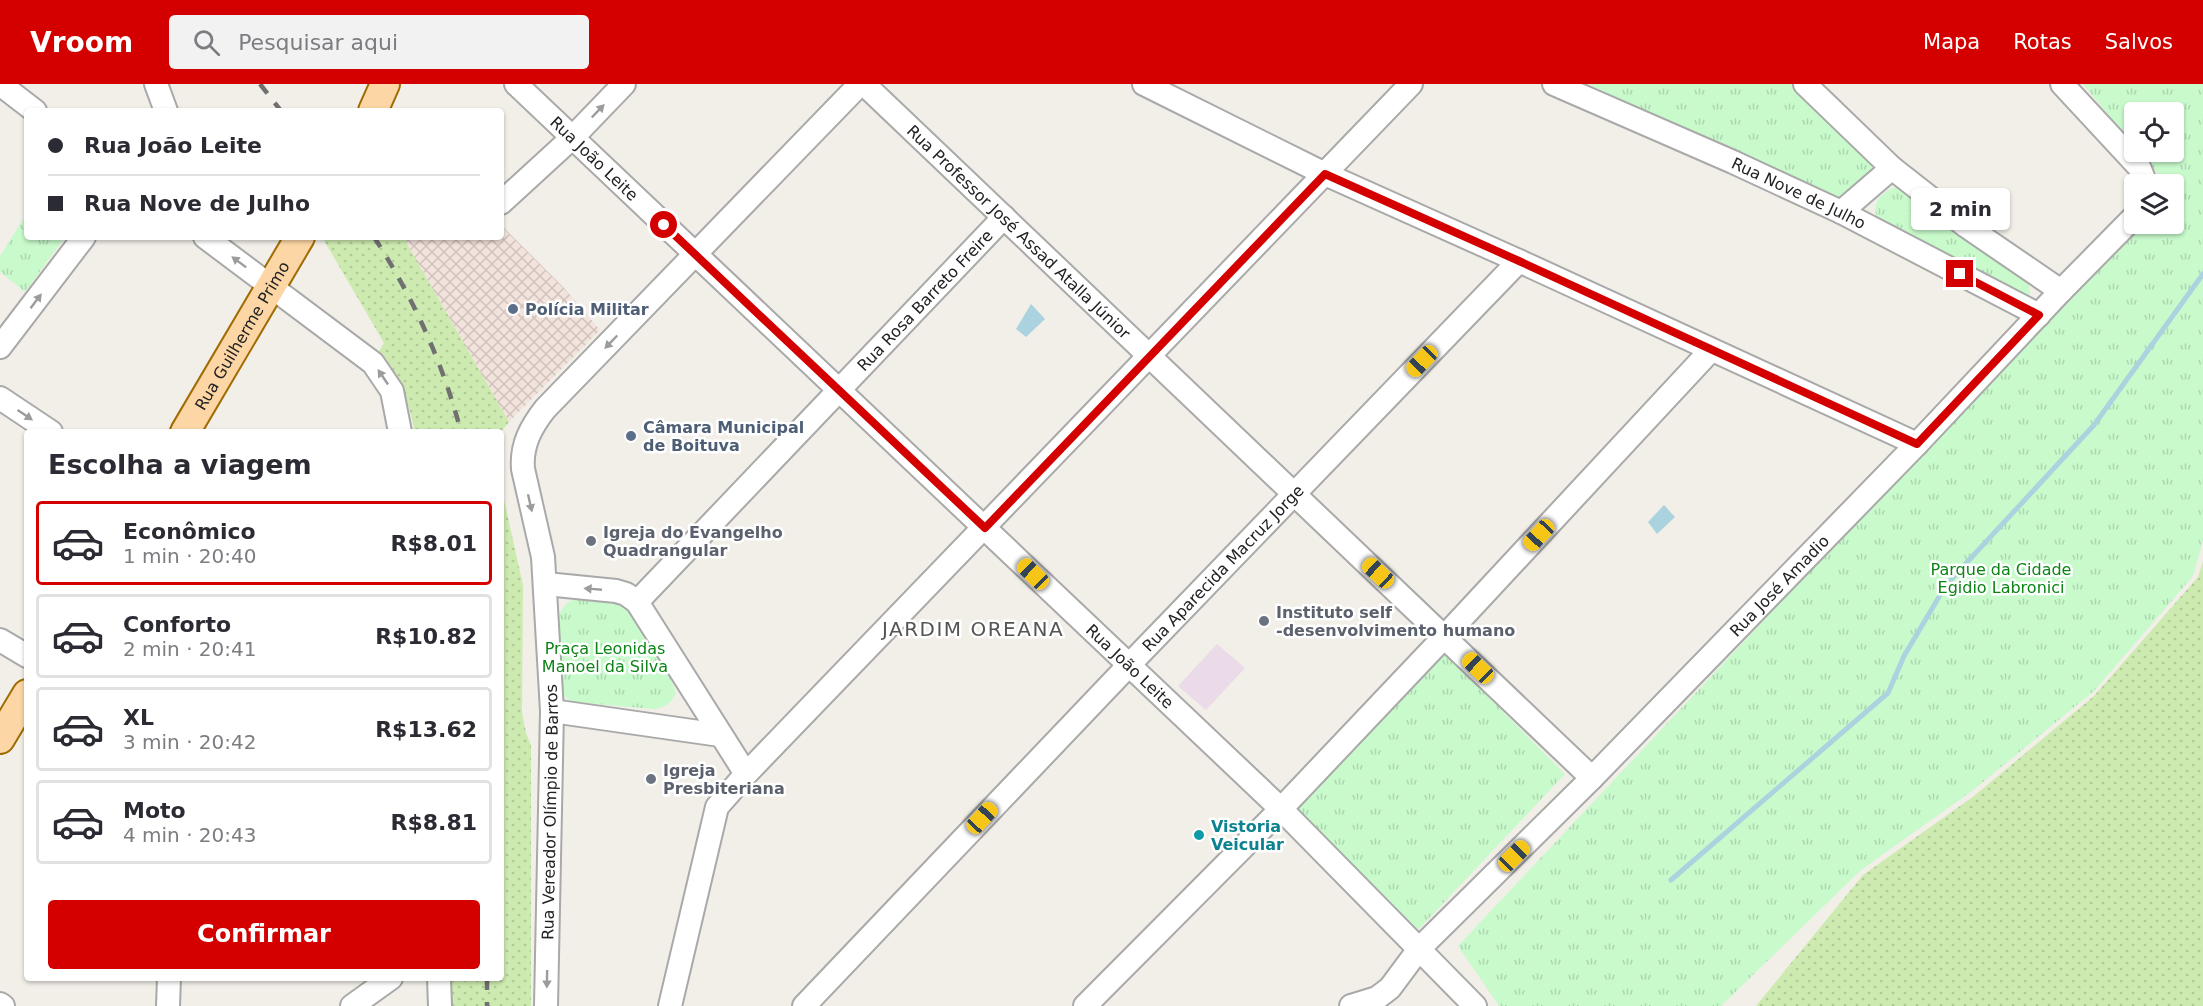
<!DOCTYPE html>
<html lang="pt">
<meta charset="utf-8">
<style>
body{margin:0;font-family:"DejaVu Sans",sans-serif;background:#f2f2f3;color:#2b2b33;height:100vh;display:flex;flex-direction:column;font-size:22px;white-space:nowrap}
*{box-sizing:border-box;margin:0}
p{font-size:20px;color:#7c7c81}
.icon{flex:none;width:33px;height:33px;fill:none;stroke:currentColor;stroke-width:2;stroke-linecap:round;stroke-linejoin:round}
.map{position:relative;flex:1;overflow:hidden}
.drawer{position:absolute;left:24px;top:345px;width:480px;height:552px;display:flex;flex-direction:column;background:#fff;border-radius:6px;box-shadow:0 2px 4px #0004}
.drawer>*{flex:none}
.top-card{position:absolute;left:24px;top:24px;width:480px;height:132px;border-radius:6px;box-shadow:0 2px 4px #0004;display:grid;align-content:center;height:132px;padding:0 24px;background:#fff}
.controls{position:absolute;left:2124px;top:18px;display:grid;gap:12px}
.controls a{display:grid;place-items:center;width:60px;height:60px;border-radius:6px;background:#fff;box-shadow:0 2px 4px #0004;font-size:30px}
.end{position:absolute;width:27px;height:27px;margin:-14px;border:8px solid #d40000;background:#fff;box-shadow:0 0 0 3px #fff}
.from{border-radius:50%}
.bubble{position:absolute;height:42px;border-radius:6px;background:#fff;box-shadow:0 2px 4px #0004;font-size:20px;font-weight:700;line-height:42px;text-align:center}
.car{position:absolute;width:18px;height:36px;margin:-18px -9px;border-radius:8px;box-shadow:0 0 4px 2px #0007;background:linear-gradient(#f5c518 24%,#345 0 40%,#f5c518 0 76%,#345 0 86%,#f5c518 0)}
.top-card b{display:flex;align-items:center;gap:21px;height:57px;font-size:22px}
.top-card b+b{border-top:2px solid #e1e1e2}
.top-card i{width:15px;height:15px;background:#2b2b33}
ul{padding:0;list-style:none}
li{display:flex;align-items:center;gap:18px;height:84px;margin:0 12px 9px;padding:0 12px;border:3px solid #e1e1e2;border-radius:6px}
li div{flex:1}
li b{display:block;font-size:22px}
li em{font-style:normal;font-weight:700}
li.on{border-color:#d40000}
li>.icon{width:54px;height:54px;stroke-width:1.5}
h2{padding:0 24px;font-size:27px;line-height:72px}
.button{display:flex;gap:12px;margin-top:auto;padding:12px 24px}
.button a{flex:1;height:69px;border-radius:6px;background:#d40000;color:#fff;font-size:24px;font-weight:700;line-height:69px;text-align:center}
header{display:flex;align-items:center;gap:36px;box-sizing:border-box;height:84px;padding:0 30px;background:#d40000;color:#fff}
header strong{font-size:28px}
nav{display:flex;gap:33px;margin-inline-start:auto;font-size:21px}
.search{width:420px;height:54px;background:#f2f2f3;display:flex;align-items:center;gap:15px;box-sizing:border-box;padding:0 21px;border-radius:6px;color:#7c7c81;font-size:22px}
.map>svg:first-child{display:block}
</style>
<header>
<strong>Vroom</strong>
<div class="search"><svg class="icon" aria-label="search" viewBox="0 0 24 24"><circle cx="10" cy="10" r="6"/><path d="M15 15l6 6"/></svg>Pesquisar aqui</div>
<nav><a>Mapa</a><a>Rotas</a><a>Salvos</a></nav>
</header>
<div class="map">
<svg width="2203" height="922" viewBox="0 0 2203 922">
<defs>
<pattern id="military-cross-hatch" width="8" height="8" patternUnits="userSpaceOnUse" patternTransform="scale(1.5)"><rect width="8" height="8" fill="#f3e3dd"/><path d="M0 0l8 8M0 8l8-8" fill="none" stroke="#d0c2bd"/></pattern>
<pattern id="grass-dots" width="8" height="8" patternUnits="userSpaceOnUse" patternTransform="scale(1.5)"><rect width="8" height="8" fill="#cdebb0"/><path d="M2 2h.1M6 6h.1" fill="none" stroke="#b0c997" stroke-width="1.8" stroke-linecap="round"/></pattern>
<pattern id="park-tufts" width="24" height="20" patternUnits="userSpaceOnUse" patternTransform="scale(1.5)"><rect width="24" height="20" fill="#c8facc"/><path d="M3 7l-1-3M5 7V3M7 7l1-3M15 17l-1-3M17 17v-4M19 17l1-3" fill="none" stroke="#acd6af"/></pattern>
</defs>
<rect width="100%" height="100%" fill="#f2efe9"/>
<polygon fill="#ebdbe8" points="1217,560 1245,584 1206,626 1178,602"/>
<polygon fill="url(#military-cross-hatch)" points="501,141 564,204 600,246 509,338 403,153 501,153"/>
<g fill="url(#grass-dots)">
<path d="M 322,153 L 403,153 L 509,338 L 501,348 L 415,348 C 408,318 401,291 379,267 L 384,259 Z"/>
<polygon points="501,402 523,501 522,629 526,649 531,661 531,922 450,922 449,894 501,894"/>
<polygon points="2203,477 2203,922 1756,922 1863,791 1974,712 2094,612 2198,493"/>
</g>
<g fill="url(#park-tufts)">
<polygon points="1589,0 1796,0 1877,87 1838,117 1738,75"/>
<polygon points="2083,0 2203,0 2203,457 2193,492 2094,607 1972,707 1861,786 1721,922 1499,922 1458,862 2136,140 2174,140 2174,100 2167,100 2139,68 2174,68 2174,28 2134,28 2134,62"/>
<path d="M 1895,103 L 1910,110 L 2020,190 L 2029,200 L 2030,210 L 2025,217 L 1879,138 C 1870,121 1879,110 1895,103 Z"/>
<polygon points="27,129 27,153 65,153 25,208 0,188 0,172"/>
<path d="M 583,512 C 602,514 617,515 631,529 L 672,598 L 676,609 C 671,620 666,623 654,625 L 571,618 L 562,609 L 558,535 C 562,521 569,516 583,512 Z"/>
<polygon points="1444,568 1565,690 1418,846 1296,724"/>
</g>
<g fill="#aad3df">
<polygon points="1031,220 1045,235 1026,253 1016,245"/>
<polygon points="1664,421 1675,433 1657,450 1648,438"/>
</g>
<g fill="none" stroke-linecap="round" stroke-linejoin="round">
<polyline stroke="#aad3df" stroke-width="5" points="1671,796 1888,609 1904,572 1946,501 2094,341 2203,190"/>
<g stroke="#a9a9a9" stroke-width="26">
<g id="minor">
<polyline points="0,0 35,27"/>
<polyline points="156,0 166,27"/>
<path id="s1" d="M 516,0 L 1281,725 L 1475,922"/>
<path id="s2" d="M 864,0 L 1592,694"/>
<polyline points="1144,0 1325,90 1519,177 1917,360"/>
<path id="s3" d="M 1554,0 L 1733,78 L 1841,128 L 2039,231"/>
<polyline points="1805,0 1892,84 1966,142 2061,207"/>
<polyline points="2062,0 2139,83 2146,100"/>
<polyline points="501,119 573,53 624,0"/>
<polyline points="1841,128 1892,84"/>
<polyline points="205,153 373,279 392,307 400,348"/>
<polyline points="0,263 84,153"/>
<polyline points="0,314 51,348"/>
<polyline points="546,500 616,507 626,510 637,518 746,690"/>
<path id="s4" d="M 637,518 L 1004,133"/>
<polyline points="0,556 27,572"/>
<polyline points="552,627 720,651"/>
<polyline points="439,894 440,922"/>
<polyline points="0,920 3,922"/>
<polyline points="168,922 169,894"/>
<polyline points="352,922 391,894"/>
<path id="s5" d="M 546,922 L 552,627 L 543,473 L 523,385 C 521,361 531,343 545,325 L 860,0"/>
<polyline points="670,922 717,723 746,690 1411,0"/>
<path id="s6" d="M 804,922 L 1129,581 L 1519,177"/>
<polyline points="1085,922 1281,725 1445,552 1711,266"/>
<path id="s7" d="M 1351,922 L 1377,914 L 1390,904 L 1419,865 L 1592,694 L 1917,360 L 2061,207 L 2134,133"/>
</g>
</g>
<g stroke="#a06b00" stroke-width="32">
<g id="major">
<polyline points="373,27 385,0"/>
<path id="s8" d="M 185,348 L 300,153"/>
<polyline points="0,655 27,610"/>
</g>
</g>
<use href="#minor" stroke="#fff" stroke-width="22"/>
<use href="#major" stroke="#fcd6a4" stroke-width="28"/>
<g stroke="#707070" stroke-width="4.5" stroke-dasharray="12 12" stroke-linecap="butt">
<polyline points="260,0 281,27"/>
<path d="M 374,153 C 413,213 443,279 461,348"/>
<polyline points="487,894 487,922"/>
</g>
</g>
<defs><path id="oneway-solid" d="M-6-.8H1V-3.2L6.5 0L1 3.2V.8H-6Z" transform="scale(1.5)"/></defs>
<g fill="#9c9c9c">
<use href="#oneway-solid" transform="translate(598 27) rotate(-46)"/>
<use href="#oneway-solid" transform="translate(239 178) rotate(-143)"/>
<use href="#oneway-solid" transform="translate(36 217) rotate(-53)"/>
<use href="#oneway-solid" transform="translate(611 258) rotate(134)"/>
<use href="#oneway-solid" transform="translate(383 293) rotate(-124)"/>
<use href="#oneway-solid" transform="translate(25 331) rotate(34)"/>
<use href="#oneway-solid" transform="translate(530 419) rotate(77)"/>
<use href="#oneway-solid" transform="translate(593 505) rotate(-175)"/>
<use href="#oneway-solid" transform="translate(547 895) rotate(91)"/>
</g>
<g fill="none" stroke-linecap="round" stroke-linejoin="round">
<polyline stroke="#d40000" stroke-width="8" points="664,141 985,444 1325,90 1519,177 1917,360 2039,231 1960,190"/>
</g>
<g fill="#5c6f8a" stroke="#fff" stroke-width="2">
<circle cx="513" cy="225" r="6"/>
<circle cx="631" cy="352" r="6"/>
</g>
<g fill="#6b7280" stroke="#fff" stroke-width="2">
<circle cx="591" cy="457" r="6"/>
<circle cx="1264" cy="537" r="6"/>
<circle cx="651" cy="695" r="6"/>
</g>
<circle fill="#0f9aa8" stroke="#fff" stroke-width="2" cx="1199" cy="751" r="6"/>
<g text-anchor="middle" stroke-width="5" stroke-linejoin="round" paint-order="stroke">
<g font-size="16" fill="#222" stroke="#fff">
<text dy="6" stroke="none"><textPath href="#s1" startOffset="108">Rua João Leite</textPath></text>
<text dy="6" stroke="none"><textPath href="#s3" startOffset="268">Rua Nove de Julho</textPath></text>
<text dy="6" stroke="none"><textPath href="#s2" startOffset="214">Rua Professor José Assad Atalla Júnior</textPath></text>
<text dy="6" stroke="none"><textPath href="#s4" startOffset="417">Rua Rosa Barreto Freire</textPath></text>
<text dy="6" stroke="none"><textPath href="#s8" startOffset="112">Rua Guilherme Primo</textPath></text>
<text dy="6" stroke="none"><textPath href="#s6" startOffset="606">Rua Aparecida Macruz Jorge</textPath></text>
<text dy="6" stroke="none"><textPath href="#s7" startOffset="604">Rua José Amadio</textPath></text>
<text dy="6" stroke="none"><textPath href="#s1" startOffset="846">Rua João Leite</textPath></text>
<text dy="6" stroke="none"><textPath href="#s5" startOffset="194">Rua Vereador Olímpio de Barros</textPath></text>
</g>
<g font-size="16" font-weight="bold" fill="#4e5e75" stroke="#fff" text-anchor="start">
<text x="525" y="231">Polícia Militar</text>
<text x="643" y="349">Câmara Municipal<tspan x="643" dy="18">de Boituva</tspan></text>
</g>
<g font-size="16" font-weight="bold" fill="#5b616d" stroke="#fff" text-anchor="start">
<text x="603" y="454">Igreja do Evangelho<tspan x="603" dy="18">Quadrangular</tspan></text>
<text x="1276" y="534">Instituto self<tspan x="1276" dy="18">-desenvolvimento humano</tspan></text>
<text x="663" y="692">Igreja<tspan x="663" dy="18">Presbiteriana</tspan></text>
</g>
<g font-size="16" fill="#0c8416" stroke="#fff">
<text x="2001" y="491">Parque da Cidade<tspan x="2001" dy="18">Egidio Labronici</tspan></text>
<text x="605" y="570">Praça Leonidas<tspan x="605" dy="18">Manoel da Silva</tspan></text>
</g>
<g font-size="16" font-weight="bold" fill="#0d838f" stroke="#fff" text-anchor="start">
<text x="1211" y="748">Vistoria<tspan x="1211" dy="18">Veicular</tspan></text>
</g>
<g font-size="20" letter-spacing="1.5" fill="#555" stroke="#fff">
<text x="973" y="552">JARDIM OREANA</text>
</g>
</g>
</svg>
<div class="controls">
<a><svg class="icon" aria-label="locate" viewBox="0 0 24 24"><circle cx="12" cy="12" r="6"/><path d="M12 2v4M12 18v4M2 12h4M18 12h4"/></svg></a>
<a><svg class="icon" aria-label="layers" viewBox="0 0 24 24"><path d="M12 4l9 5-9 5-9-5zM3 14l9 5 9-5"/></svg></a>
</div>
<i class="end from" style="left:664px;top:141px"></i>
<i class="end" style="left:1960px;top:190px"></i>
<div class="bubble" style="left:1911px;top:104px;width:99px">2 min</div>
<i class="car" style="left:1422px;top:277px;rotate:224deg"></i>
<i class="car" style="left:1539px;top:451px;rotate:223deg"></i>
<i class="car" style="left:1378px;top:489px;rotate:313deg"></i>
<i class="car" style="left:1033px;top:490px;rotate:314deg"></i>
<i class="car" style="left:1478px;top:584px;rotate:314deg"></i>
<i class="car" style="left:982px;top:734px;rotate:43deg"></i>
<i class="car" style="left:1514px;top:772px;rotate:45deg"></i>
<div class="top-card">
<b><i class="from"></i>Rua João Leite</b>
<b><i></i>Rua Nove de Julho</b>
</div>
<section class="drawer">
<h2>Escolha a viagem</h2>
<ul>
<li class="on"><svg class="icon" aria-label="car" viewBox="0 0 24 24"><path d="M5 17H2v-5l4-1 3-4h7l3 4 3 1v5h-3M9 17h6M6 11h13"/><circle cx="7" cy="17" r="2"/><circle cx="17" cy="17" r="2"/></svg><div><b>Econômico</b><p>1 min · 20:40</p></div><em>R$8.01</em></li>
<li><svg class="icon" aria-label="car" viewBox="0 0 24 24"><path d="M5 17H2v-5l4-1 3-4h7l3 4 3 1v5h-3M9 17h6M6 11h13"/><circle cx="7" cy="17" r="2"/><circle cx="17" cy="17" r="2"/></svg><div><b>Conforto</b><p>2 min · 20:41</p></div><em>R$10.82</em></li>
<li><svg class="icon" aria-label="car" viewBox="0 0 24 24"><path d="M5 17H2v-5l4-1 3-4h7l3 4 3 1v5h-3M9 17h6M6 11h13"/><circle cx="7" cy="17" r="2"/><circle cx="17" cy="17" r="2"/></svg><div><b>XL</b><p>3 min · 20:42</p></div><em>R$13.62</em></li>
<li><svg class="icon" aria-label="car" viewBox="0 0 24 24"><path d="M5 17H2v-5l4-1 3-4h7l3 4 3 1v5h-3M9 17h6M6 11h13"/><circle cx="7" cy="17" r="2"/><circle cx="17" cy="17" r="2"/></svg><div><b>Moto</b><p>4 min · 20:43</p></div><em>R$8.81</em></li>
</ul>
<div class="button"><a>Confirmar</a></div>
</section>
</div>
